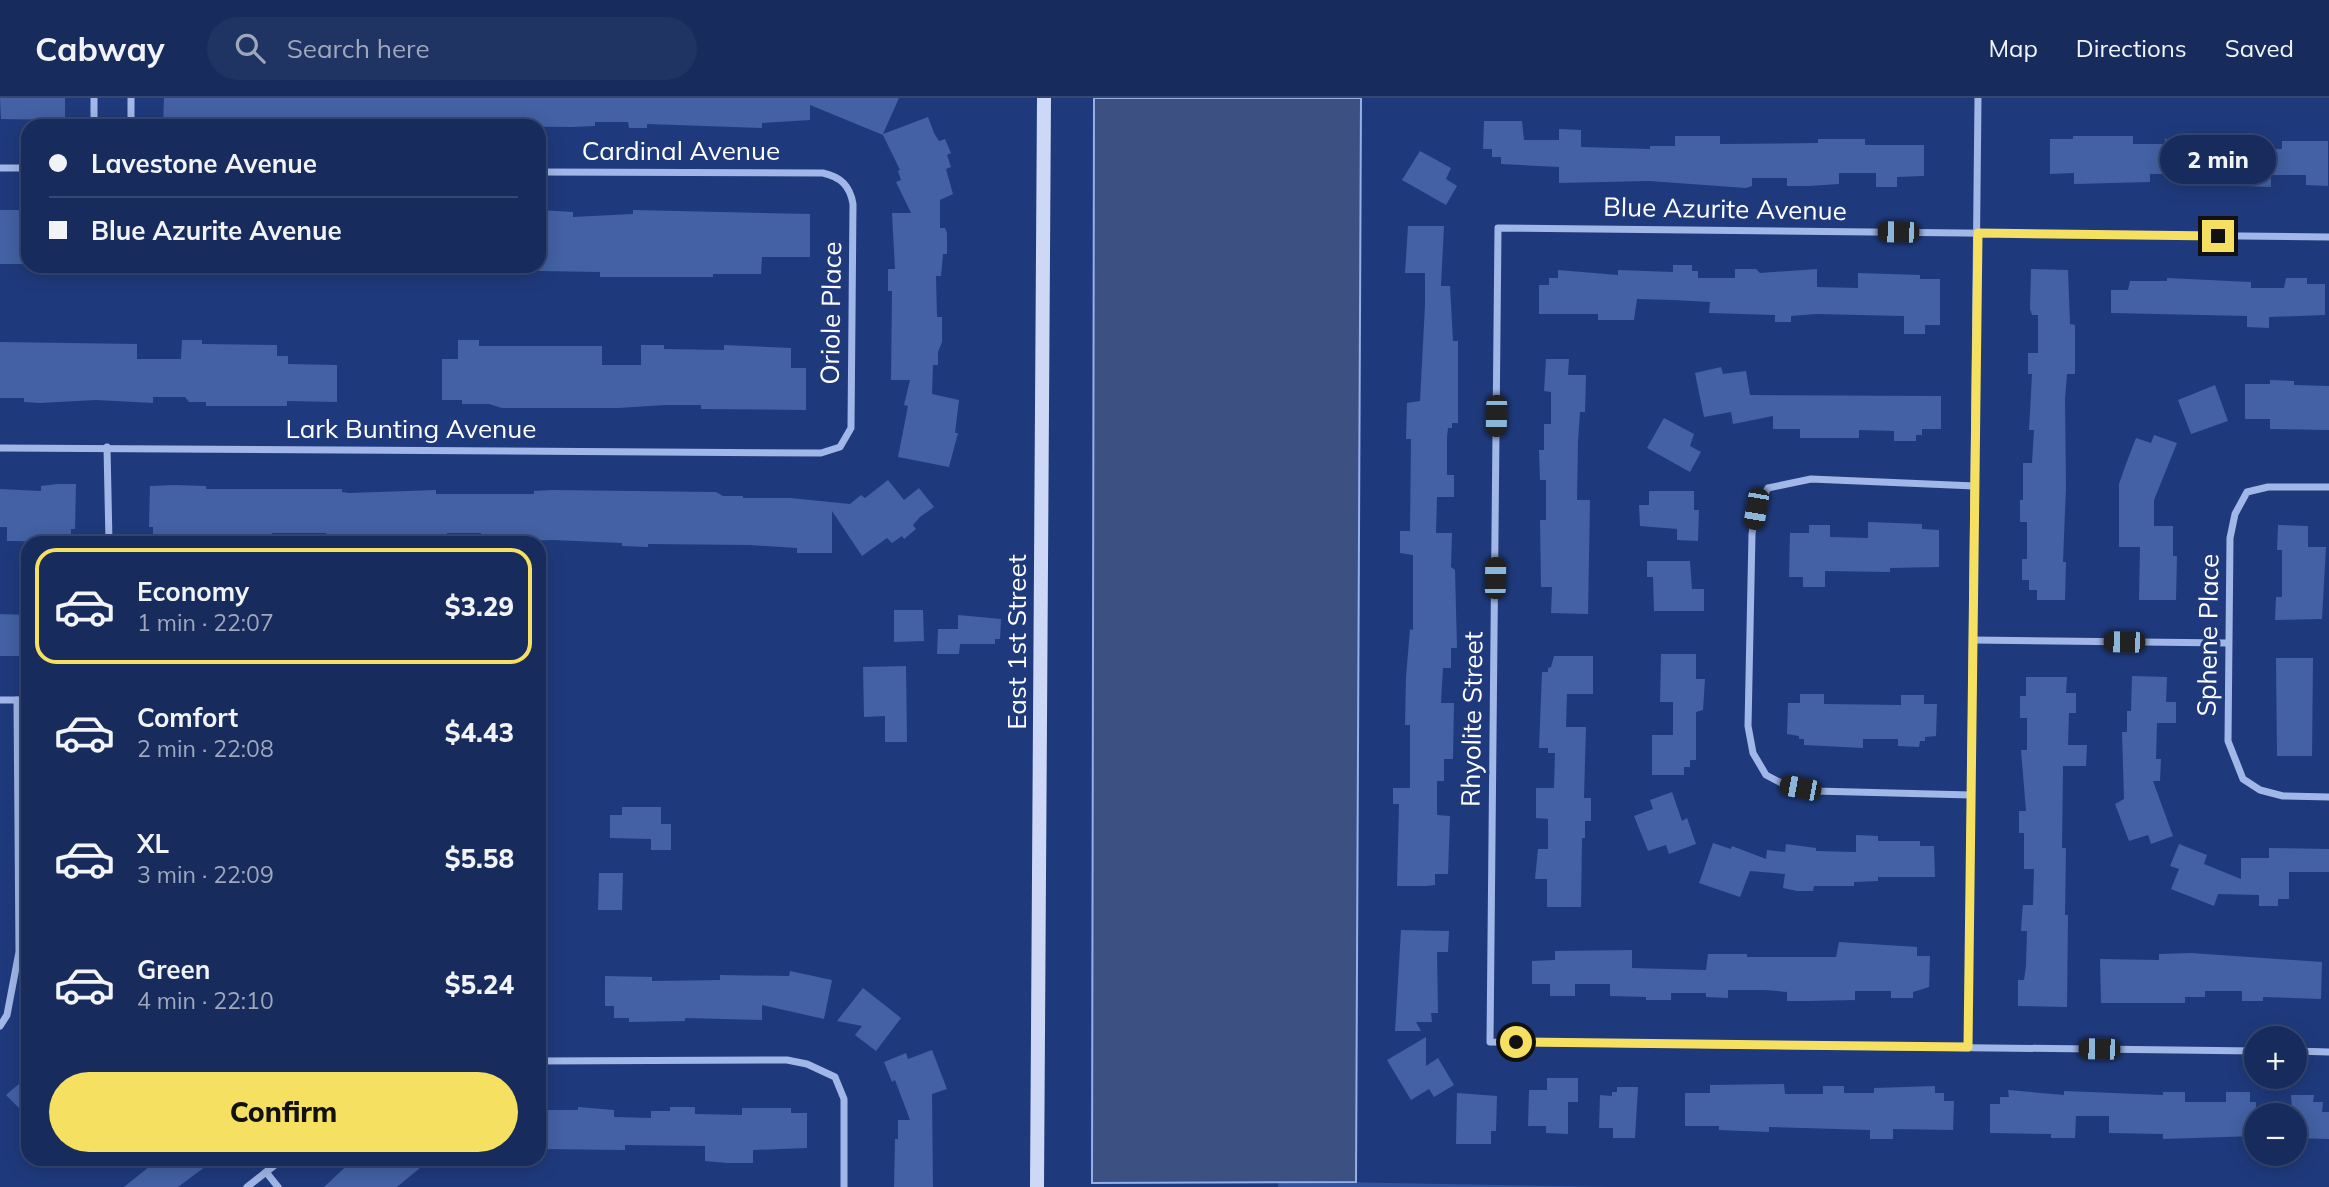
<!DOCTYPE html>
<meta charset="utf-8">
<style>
body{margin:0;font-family:Mulish,sans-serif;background:#203463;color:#f1f3f6;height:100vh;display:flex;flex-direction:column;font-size:26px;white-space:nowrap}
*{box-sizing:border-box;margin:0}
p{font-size:23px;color:#9ea7bc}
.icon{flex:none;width:38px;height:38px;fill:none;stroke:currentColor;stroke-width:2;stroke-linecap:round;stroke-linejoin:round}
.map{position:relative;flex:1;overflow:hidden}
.details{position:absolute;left:21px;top:438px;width:525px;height:630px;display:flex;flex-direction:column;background:#172c5d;border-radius:21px;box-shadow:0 4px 18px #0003,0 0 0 2px #364872}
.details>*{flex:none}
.guide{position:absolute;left:21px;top:21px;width:525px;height:154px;border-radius:21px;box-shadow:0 4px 18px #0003,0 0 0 2px #364872;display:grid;align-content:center;height:154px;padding:0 28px;background:#172c5d}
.tools{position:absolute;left:2244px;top:928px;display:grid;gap:14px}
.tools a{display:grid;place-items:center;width:63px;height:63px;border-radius:50%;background:#172c5d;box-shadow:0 4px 18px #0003,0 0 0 2px #364872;font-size:35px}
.end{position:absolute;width:32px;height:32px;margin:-16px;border:9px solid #f5e061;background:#111;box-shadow:0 0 0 4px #111}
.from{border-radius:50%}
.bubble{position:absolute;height:49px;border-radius:24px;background:#172c5d;box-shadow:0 4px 18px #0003,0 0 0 2px #364872;font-size:23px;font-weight:800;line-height:49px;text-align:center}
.car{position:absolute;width:21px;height:42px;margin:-21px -10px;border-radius:9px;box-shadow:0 0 5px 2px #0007;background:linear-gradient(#222 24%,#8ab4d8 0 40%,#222 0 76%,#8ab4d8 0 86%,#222 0)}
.guide b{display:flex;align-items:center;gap:24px;height:66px;font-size:26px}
.guide b+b{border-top:2px solid #364872}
.guide i{width:18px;height:18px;background:#f1f3f6}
ul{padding:12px 0 0;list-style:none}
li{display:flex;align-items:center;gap:21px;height:116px;margin:0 14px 10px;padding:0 14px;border:4px solid transparent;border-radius:21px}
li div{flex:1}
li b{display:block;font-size:26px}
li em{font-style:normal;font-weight:800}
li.active{border-color:#f5e061}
li>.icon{width:63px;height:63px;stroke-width:1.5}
.cta{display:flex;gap:14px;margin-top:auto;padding:14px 28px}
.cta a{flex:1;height:80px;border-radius:42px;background:#f5e061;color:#111;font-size:28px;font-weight:800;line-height:80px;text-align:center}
header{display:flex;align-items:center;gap:42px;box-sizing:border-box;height:98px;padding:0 35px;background:#172c5d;border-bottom:2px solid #364872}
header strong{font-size:33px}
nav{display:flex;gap:38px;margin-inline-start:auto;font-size:24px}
.search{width:490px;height:63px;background:#203463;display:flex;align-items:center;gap:18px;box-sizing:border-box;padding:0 24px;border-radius:38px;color:#9ea7bc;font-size:26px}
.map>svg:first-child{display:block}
</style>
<header>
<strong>Cabway</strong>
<div class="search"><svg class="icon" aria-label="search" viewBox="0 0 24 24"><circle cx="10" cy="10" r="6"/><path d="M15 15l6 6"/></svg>Search here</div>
<nav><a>Map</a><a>Directions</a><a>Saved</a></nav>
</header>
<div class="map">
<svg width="2329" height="1089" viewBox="0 0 2329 1089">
<rect width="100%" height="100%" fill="#1f3a7c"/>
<polygon fill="#32529b" points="1279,1083 1610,1089 1278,1089"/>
<polygon fill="#3c5182" stroke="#95afe9" stroke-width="2" points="1094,0 1361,0 1356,1084 1092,1085"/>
<g fill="#4361a4">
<polygon points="0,0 65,0 65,22 1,21"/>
<polygon points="164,0 899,0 883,36 928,19 934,35 939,43 945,41 951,55 947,57 951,69 946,71 953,96 940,102 940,130 945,130 947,135 947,156 943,156 941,178 936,178 937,219 942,219 942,244 938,254 938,267 933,267 932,296 959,302 955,335 958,335 949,369 898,359 908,308 904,307 910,282 891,282 892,193 888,193 888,171 895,171 892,115 911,115 896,84 901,82 898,73 900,72 883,37 810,7 810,22 762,25 762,30 647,26 647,30 629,30 628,24 595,24 595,28 572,29 458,28 458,23 412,23 384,28 320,25 276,28 276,23 232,23 231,25 163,27"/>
<polygon points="1484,23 1522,23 1524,42 1559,42 1559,31 1581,32 1581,49 1650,51 1650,48 1675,48 1675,38 1720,38 1720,46 1818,45 1818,41 1865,41 1865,47 1924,47 1924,78 1897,79 1897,89 1876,89 1876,75 1839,75 1839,86 1809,88 1787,88 1787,80 1752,80 1752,88 1746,90 1649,83 1559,85 1559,69 1501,66 1501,59 1492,59 1492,51 1483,51"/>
<polygon points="2073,38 2133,38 2133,46 2165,46 2165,41 2212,42 2212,50 2282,51 2282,43 2328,43 2328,88 2306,87 2306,77 2271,77 2271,89 2189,86 2189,76 2150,76 2150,84 2074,86 2074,75 2050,76 2050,41 2073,41"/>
<polygon points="1420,53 1451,70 1446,81 1457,88 1446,107 1402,82"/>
<rect x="0" y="112" width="28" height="54"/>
<polygon points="539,112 573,114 573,119 633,116 633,112 810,116 810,159 762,159 761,176 713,176 713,179 600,179 600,174 539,173"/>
<polygon points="1408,128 1444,128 1441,188 1450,188 1453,243 1458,243 1458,325 1452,325 1452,330 1448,330 1447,339 1447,377 1454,377 1454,399 1437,399 1436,435 1452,435 1451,469 1455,472 1457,550 1451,550 1451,570 1443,570 1441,605 1454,605 1453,661 1444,661 1444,683 1437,683 1437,717 1450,718 1448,776 1435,776 1435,787 1426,788 1397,788 1399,706 1393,706 1393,690 1410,690 1410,627 1405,627 1406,579 1410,531 1413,532 1413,457 1400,455 1400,433 1410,433 1411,341 1406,341 1407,305 1420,303 1425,207 1425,175 1405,175"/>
<polygon points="1673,167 1692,167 1692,173 1698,173 1698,180 1735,180 1735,171 1756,171 1760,175 1817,171 1817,189 1858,190 1858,175 1920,177 1920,181 1940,181 1940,227 1925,227 1925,236 1904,236 1904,218 1816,216 1791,218 1791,224 1775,224 1775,217 1709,215 1710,204 1673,202 1637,201 1634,222 1598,222 1598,216 1539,216 1539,187 1549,187 1549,180 1558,180 1558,172 1618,177 1618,172 1673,174"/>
<polygon points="2031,171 2068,172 2070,226 2075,227 2075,276 2067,276 2065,301 2066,389 2063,464 2066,464 2065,502 2037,502 2037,492 2029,492 2029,482 2022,482 2022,461 2027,461 2027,424 2020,424 2020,402 2023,402 2023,365 2032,365 2034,332 2029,332 2032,276 2028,276 2028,255 2038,255 2038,217 2032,217 2030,211"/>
<polygon points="2167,180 2251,184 2251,190 2284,190 2286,180 2307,180 2307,186 2325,186 2325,217 2269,219 2269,230 2247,229 2247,218 2111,215 2111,192 2128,192 2130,183 2167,183"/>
<polygon points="182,242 202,242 202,246 277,247 277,258 288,258 288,266 337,267 337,304 287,303 287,308 206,308 206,304 189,304 185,299 153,299 153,305 96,302 40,305 24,304 24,300 0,300 0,244 137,246 137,261 181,261"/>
<polygon points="458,242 479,242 479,248 602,248 602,267 641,267 641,247 664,247 664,251 724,252 724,247 791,250 791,270 806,270 806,312 701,311 701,307 665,307 618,310 502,310 489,306 462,306 462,302 442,302 442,261 458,261"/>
<polygon points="1546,261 1569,261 1568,277 1586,277 1585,314 1580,314 1578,343 1577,402 1590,402 1588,516 1551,515 1552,489 1541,489 1540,422 1546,422 1546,382 1540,382 1539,352 1544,352 1544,326 1551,326 1551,294 1544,293"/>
<polygon points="1721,269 1723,276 1746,273 1750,297 1941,298 1941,331 1922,331 1922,337 1916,337 1916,343 1894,343 1894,333 1859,332 1859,340 1800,340 1800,331 1773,331 1773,318 1733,326 1731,314 1704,319 1695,275"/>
<polygon points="2270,282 2294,283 2294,287 2329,288 2329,332 2270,331 2270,321 2245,321 2245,286 2270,286"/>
<polygon points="2215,287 2228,323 2191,336 2178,302"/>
<polygon points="1664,320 1694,336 1690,348 1701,354 1690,374 1647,350"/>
<polygon points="2154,337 2177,345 2154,402 2154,428 2173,428 2173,458 2177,458 2176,502 2139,502 2140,449 2119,449 2119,386 2126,366 2136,340 2151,345"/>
<polygon points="888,382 904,402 919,390 934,409 920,419 913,427 916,431 904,441 902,438 892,445 887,440 862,458 832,413 832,455 797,455 797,450 750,447 648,446 648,449 622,448 622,445 553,442 481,444 481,435 447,435 445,444 326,444 326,435 272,435 272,440 184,437 184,444 153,444 153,429 149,429 150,388 174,387 206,388 206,391 342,391 342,394 349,395 436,392 436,396 534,396 534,393 553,392 716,394 723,398 743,398 743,400 790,400 850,406 861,397 865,400"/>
<polygon points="58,386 76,386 75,431 71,431 71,444 7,443 7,429 0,429 0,391 41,393 41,388"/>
<polygon points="1649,393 1694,393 1694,412 1699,412 1698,443 1677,442 1677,431 1640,428 1639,407 1649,407"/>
<polygon points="1868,424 1922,426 1922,431 1939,432 1939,469 1890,470 1890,474 1825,473 1825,489 1803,489 1803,479 1789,479 1790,435 1809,435 1809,427 1830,427 1830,439 1868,440"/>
<polygon points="2278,427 2308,428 2308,449 2326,449 2322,521 2275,522 2276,499 2282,499 2282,452 2277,452"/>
<polygon points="1647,463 1690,463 1692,491 1704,491 1704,513 1654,513 1653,479 1647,479"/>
<polygon points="894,512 923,512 924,543 894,544"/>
<polygon points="0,516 28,517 28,558 0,558"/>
<polygon points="958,517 1001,521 1000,541 995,541 995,546 960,546 959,556 937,556 938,531 958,531"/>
<polygon points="1661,556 1696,556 1696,581 1705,581 1703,612 1696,614 1696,662 1690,662 1690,669 1684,669 1684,677 1652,677 1652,637 1673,637 1673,604 1660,604"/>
<polygon points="1554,558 1593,558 1593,596 1567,596 1566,629 1586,629 1584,700 1591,700 1591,723 1585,723 1585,740 1582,740 1581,809 1547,809 1547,781 1535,781 1538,751 1548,751 1548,721 1536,720 1536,690 1554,690 1555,655 1548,655 1548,650 1539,650 1542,574 1548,574 1548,570 1551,569"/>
<polygon points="2276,560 2313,560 2312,658 2277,658"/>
<polygon points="906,568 907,644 885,644 885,618 864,619 863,569"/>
<polygon points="2132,578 2167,579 2166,604 2176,604 2176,625 2157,625 2156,661 2161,661 2160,683 2153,683 2173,738 2151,746 2148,737 2129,743 2115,706 2124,701 2122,634 2127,634 2127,613 2131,613"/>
<polygon points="2026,579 2067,579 2066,595 2076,595 2076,615 2069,615 2068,647 2087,647 2086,668 2063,668 2062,750 2066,750 2065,817 2068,817 2067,909 2018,908 2018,882 2024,882 2026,868 2027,833 2021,833 2022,816 2023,807 2033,807 2034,771 2024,771 2024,735 2019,735 2019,713 2026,713 2021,652 2027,652 2027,620 2020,620 2020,598 2026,598"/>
<polygon points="1800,596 1824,596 1824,606 1901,607 1901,597 1924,597 1924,606 1937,606 1936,638 1925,639 1925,643 1920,643 1919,649 1898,648 1898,641 1863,641 1863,650 1804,647 1804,641 1799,641 1799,638 1787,636 1788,605 1800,605"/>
<polygon points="1672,694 1682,723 1687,720 1696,746 1669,756 1666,747 1648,753 1634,718 1653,711 1650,702"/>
<polygon points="622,709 661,709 661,726 671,726 671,752 651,752 651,741 610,740 610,717 622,717"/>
<polygon points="1856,737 1878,738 1878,743 1920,743 1920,748 1934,748 1935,779 1878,779 1878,783 1854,784 1854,788 1814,788 1813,793 1797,793 1783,790 1785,776 1750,773 1740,799 1699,785 1713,745 1731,751 1732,748 1766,761 1767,752 1785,754 1786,746 1816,750 1816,753 1856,754"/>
<polygon points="2179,746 2207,757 2204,766 2241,781 2241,760 2269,760 2269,750 2329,751 2329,774 2289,774 2289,801 2278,801 2278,808 2259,808 2259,797 2218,796 2214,808 2171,791 2179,771 2170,768"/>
<polygon points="599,775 623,775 622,812 598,812"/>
<polygon points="1401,832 1449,833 1448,854 1437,854 1438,915 1431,915 1432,924 1416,924 1421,933 1395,933"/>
<polygon points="1839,844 1917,849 1917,858 1930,858 1929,889 1913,894 1913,900 1891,900 1891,893 1855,893 1855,902 1810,903 1787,903 1787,894 1765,892 1728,892 1728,900 1706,899 1706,895 1671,895 1671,902 1646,902 1646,899 1610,898 1610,886 1575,886 1575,898 1550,898 1550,886 1532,886 1532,863 1555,862 1555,853 1632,852 1632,870 1706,872 1708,856 1747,856 1747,859 1836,859"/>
<polygon points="2191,855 2322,864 2321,901 2263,899 2263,903 2242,903 2242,893 2205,893 2205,899 2185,899 2185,905 2101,905 2100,861 2159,862 2159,856"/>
<polygon points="790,873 832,882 824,921 762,907 762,922 685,920 685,923 629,924 629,920 614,920 614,908 605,908 605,878 652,879 652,883 720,882 720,877 789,878"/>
<polygon points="863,890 901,920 876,953 855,937 862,928 837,923"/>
<polygon points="1426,939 1426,968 1438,960 1454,987 1434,999 1429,991 1411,1002 1387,962"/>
<polygon points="932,952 947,991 932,996 933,1089 894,1089 895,1041 898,1041 898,1022 910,1022 895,982 892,984 884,964 906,955 908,961"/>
<polygon points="28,978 28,1019 6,997"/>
<polygon points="1547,980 1578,980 1578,1004 1568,1004 1568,1036 1546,1035 1546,1028 1528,1028 1529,992 1547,992"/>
<polygon points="1784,986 1785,996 1823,996 1823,988 1844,988 1844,995 1874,995 1874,990 1935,988 1935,995 1944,995 1944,1003 1954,1003 1953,1032 1893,1031 1893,1041 1870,1041 1870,1032 1769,1029 1769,1034 1719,1032 1719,1028 1685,1028 1685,995 1710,995 1710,987"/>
<polygon points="1617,989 1638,989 1635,1040 1613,1040 1613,1030 1599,1030 1600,997 1612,998 1612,994 1617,994"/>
<polygon points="2008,992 2064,997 2064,993 2163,997 2163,994 2185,994 2185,1004 2226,1004 2226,994 2250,994 2250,1004 2256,1004 2256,1038 2163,1041 2163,1036 2109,1035 2109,1018 2076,1018 2075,1040 2051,1040 2051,1036 1990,1035 1990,1006 2000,1006 2000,999 2009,999"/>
<polygon points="1457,995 1497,998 1496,1033 1491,1033 1491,1046 1456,1046"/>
<polygon points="2291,997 2314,997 2313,1004 2323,1004 2322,1014 2329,1014 2329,1041 2294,1040"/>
<polygon points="578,1009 614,1012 614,1019 651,1020 651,1013 670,1013 670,1009 695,1009 695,1016 742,1017 742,1010 791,1010 791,1015 807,1015 807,1050 753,1052 753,1065 727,1065 705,1063 705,1048 625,1047 625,1052 539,1051 539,1012 578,1012"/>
<polygon points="160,1060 217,1060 178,1089 124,1089"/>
<polygon points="355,1060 432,1060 397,1089 324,1089"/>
</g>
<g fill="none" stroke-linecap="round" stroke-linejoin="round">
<g stroke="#a1b7e7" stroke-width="7">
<polyline points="94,28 94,0"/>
<polyline points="131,28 131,0"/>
<polyline points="0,70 28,70"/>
<polyline points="107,349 109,444"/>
<path d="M 0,350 L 821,355 L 840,349 L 851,330 L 853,106 C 850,88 841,79 823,75 L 539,74"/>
<polyline points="2329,389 2268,389 2247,394 2235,416 2230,440 2228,643 2243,681 2260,692 2283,698 2329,699"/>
<polyline points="1973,542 2228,545"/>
<polyline points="0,602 28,602"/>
<polyline points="1971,697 1815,693 1785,687 1766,677 1753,655 1748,628 1752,436 1756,411 1768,390 1811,381 1975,388"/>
<polyline points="0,928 7,917 19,854 17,602"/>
<polyline points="1968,949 1978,0"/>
<polyline points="2256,953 1490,944 1498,130 2329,139"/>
<polyline points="2294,953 2329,954"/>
<polyline points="539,963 787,962 807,966 835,979 844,1001 844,1089"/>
<polyline points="266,1074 278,1089"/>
<polyline points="247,1089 284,1060"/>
</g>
<polyline stroke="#ccd8f6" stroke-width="14" points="1037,1089 1044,0"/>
</g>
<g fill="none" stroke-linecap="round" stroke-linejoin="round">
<polyline stroke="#f5e061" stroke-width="9" points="1516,944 1968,949 1978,135 2218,138"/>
</g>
<g text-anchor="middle" stroke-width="7" stroke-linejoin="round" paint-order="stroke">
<g font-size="26" fill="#fff" stroke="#1f3a7c">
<text x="681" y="62">Cardinal Avenue</text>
<text transform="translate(1725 111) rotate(1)" y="9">Blue Azurite Avenue</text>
<text transform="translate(831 215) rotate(-89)" y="9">Oriole Place</text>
<text x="411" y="340">Lark Bunting Avenue</text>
<text transform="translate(2208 537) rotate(-89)" y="9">Sphene Place</text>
<text transform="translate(1017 544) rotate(-90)" y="9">East 1st Street</text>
<text transform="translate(1472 621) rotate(-89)" y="9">Rhyolite Street</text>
</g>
</g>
</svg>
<div class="tools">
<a>+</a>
<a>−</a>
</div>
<i class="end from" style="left:1516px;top:944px"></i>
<i class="end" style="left:2218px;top:138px"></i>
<div class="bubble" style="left:2160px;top:37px;width:116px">2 min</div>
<i class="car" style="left:1898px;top:134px;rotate:271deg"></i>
<i class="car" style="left:1496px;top:318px;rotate:181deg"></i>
<i class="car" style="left:1756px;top:411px;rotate:190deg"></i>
<i class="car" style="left:1495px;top:480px;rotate:1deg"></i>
<i class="car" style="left:2124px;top:544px;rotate:271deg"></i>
<i class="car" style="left:1800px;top:690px;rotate:281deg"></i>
<i class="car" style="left:2099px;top:951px;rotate:271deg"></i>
<div class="guide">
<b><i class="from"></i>Lavestone Avenue</b>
<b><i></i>Blue Azurite Avenue</b>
</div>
<section class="details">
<ul>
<li class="active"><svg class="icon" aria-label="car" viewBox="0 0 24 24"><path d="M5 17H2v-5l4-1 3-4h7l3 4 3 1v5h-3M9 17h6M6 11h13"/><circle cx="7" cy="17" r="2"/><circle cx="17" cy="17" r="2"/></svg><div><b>Economy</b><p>1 min · 22:07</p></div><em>$3.29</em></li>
<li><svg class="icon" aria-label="car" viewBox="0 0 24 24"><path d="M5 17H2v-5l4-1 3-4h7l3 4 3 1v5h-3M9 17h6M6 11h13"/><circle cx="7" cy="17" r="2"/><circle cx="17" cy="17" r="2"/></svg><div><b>Comfort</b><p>2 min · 22:08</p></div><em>$4.43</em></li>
<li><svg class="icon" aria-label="car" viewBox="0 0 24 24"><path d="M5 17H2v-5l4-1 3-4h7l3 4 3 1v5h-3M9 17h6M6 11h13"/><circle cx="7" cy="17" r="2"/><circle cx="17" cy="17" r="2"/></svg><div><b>XL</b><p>3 min · 22:09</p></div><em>$5.58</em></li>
<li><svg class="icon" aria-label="car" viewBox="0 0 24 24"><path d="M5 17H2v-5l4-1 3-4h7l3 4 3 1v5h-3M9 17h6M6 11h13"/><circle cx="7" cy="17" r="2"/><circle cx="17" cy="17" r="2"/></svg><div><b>Green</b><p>4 min · 22:10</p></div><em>$5.24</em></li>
</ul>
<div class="cta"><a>Confirm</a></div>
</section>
</div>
